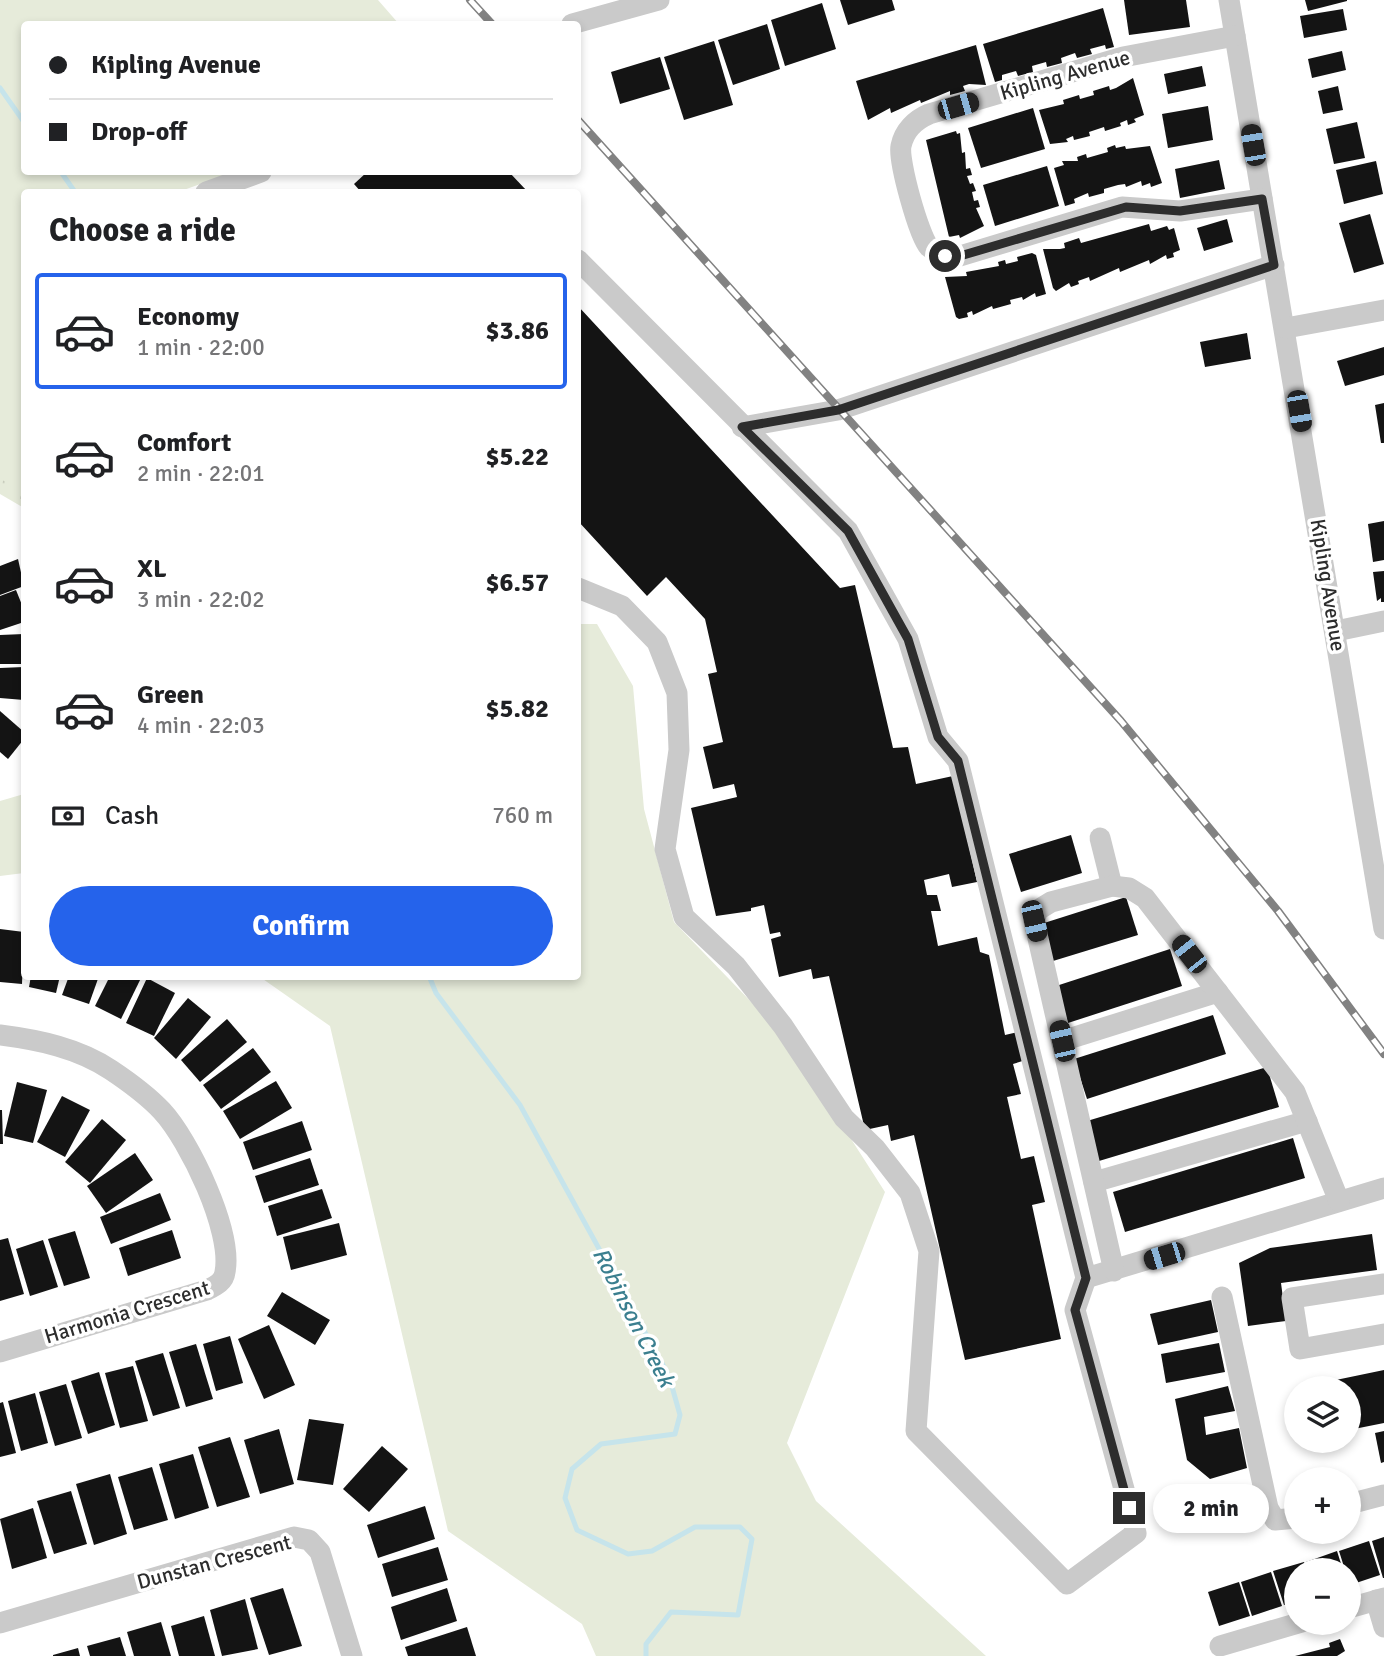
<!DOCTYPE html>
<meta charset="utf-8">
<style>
body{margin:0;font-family:Signika,sans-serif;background:#f2f2f2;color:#202124;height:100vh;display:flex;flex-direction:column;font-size:26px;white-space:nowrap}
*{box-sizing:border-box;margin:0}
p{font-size:23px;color:#757577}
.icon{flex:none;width:38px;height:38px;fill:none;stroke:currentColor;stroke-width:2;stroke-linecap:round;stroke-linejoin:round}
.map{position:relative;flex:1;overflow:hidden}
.details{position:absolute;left:21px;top:189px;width:560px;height:791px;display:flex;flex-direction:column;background:#fff;border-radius:7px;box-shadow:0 4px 10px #0003}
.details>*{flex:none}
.banner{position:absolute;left:21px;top:21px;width:560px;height:154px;border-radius:7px;box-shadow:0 4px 10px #0003;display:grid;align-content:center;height:154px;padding:0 28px;background:#fff}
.tools{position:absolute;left:1284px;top:1376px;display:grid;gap:14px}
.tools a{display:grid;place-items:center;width:77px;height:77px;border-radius:50%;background:#fff;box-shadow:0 4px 10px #0003;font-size:35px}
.end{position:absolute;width:32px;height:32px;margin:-16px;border:9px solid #2d2d2d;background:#fff;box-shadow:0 0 0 4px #fff}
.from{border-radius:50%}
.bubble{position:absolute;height:49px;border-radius:24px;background:#fff;box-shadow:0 4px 10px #0003;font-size:23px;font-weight:700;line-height:49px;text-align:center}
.car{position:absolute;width:21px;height:42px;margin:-21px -10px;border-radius:9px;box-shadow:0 0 5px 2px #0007;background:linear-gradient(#222 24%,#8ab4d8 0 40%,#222 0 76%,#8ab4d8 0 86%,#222 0)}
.banner b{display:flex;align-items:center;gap:24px;height:66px;font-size:26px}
.banner b+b{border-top:2px solid #e0e0e0}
.banner i{width:18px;height:18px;background:#202124}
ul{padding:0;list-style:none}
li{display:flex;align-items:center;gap:21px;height:116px;margin:0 14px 10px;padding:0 14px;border:4px solid transparent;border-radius:7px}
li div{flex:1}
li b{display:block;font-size:26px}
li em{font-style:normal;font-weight:700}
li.selected{border-color:#2563eb}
li>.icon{width:63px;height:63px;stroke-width:1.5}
h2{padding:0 28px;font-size:32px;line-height:84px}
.pay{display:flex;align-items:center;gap:18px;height:77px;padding:0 28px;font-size:26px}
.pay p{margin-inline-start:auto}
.action{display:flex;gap:14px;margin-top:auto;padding:14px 28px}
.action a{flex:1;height:80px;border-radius:42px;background:#2563eb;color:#fff;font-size:28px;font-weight:700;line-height:80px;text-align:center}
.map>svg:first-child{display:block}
</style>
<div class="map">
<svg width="1384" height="1656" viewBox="0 0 1384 1656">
<defs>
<pattern id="forest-crowns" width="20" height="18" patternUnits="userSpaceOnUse" patternTransform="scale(1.75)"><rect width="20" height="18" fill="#e6ebda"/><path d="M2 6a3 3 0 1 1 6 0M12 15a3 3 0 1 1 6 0" fill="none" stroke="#c6cabb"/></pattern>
</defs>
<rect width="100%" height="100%" fill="#fff"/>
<polygon fill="url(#forest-crowns)" points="24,435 24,508 0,494 0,458"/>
<g fill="#e6ebda">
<polygon points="0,0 378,0 399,24 24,24 24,172 234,172 178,192 24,192 24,496 0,478"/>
<polygon points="578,624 597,624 633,686 644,809 674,922 787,1039 885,1192 787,1443 816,1501 986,1656 596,1656 582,1624 448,1531 330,1026 260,977 578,976"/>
<polygon points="24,794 24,873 0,876 0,801"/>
</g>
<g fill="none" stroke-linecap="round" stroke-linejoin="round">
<g stroke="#c6e4eb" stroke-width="5">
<polyline points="0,88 24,122"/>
<polyline points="61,172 75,192"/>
<polyline points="429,976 436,993 520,1105 669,1376 680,1415 675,1434 601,1444 572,1469 565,1498 577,1530 628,1554 652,1551 695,1527 740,1527 752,1539 738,1615 671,1612 646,1644 646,1656"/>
</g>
</g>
<g fill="#141414">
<polygon points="840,0 892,0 895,10 848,25"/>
<polygon points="1124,0 1186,0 1190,27 1129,35"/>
<polygon points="1305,0 1347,0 1347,1 1308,11"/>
<polygon points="822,3 836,49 785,66 771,20"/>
<polygon points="1103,8 1114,47 1106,49 1105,45 1090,49 1092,54 1077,58 1075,53 1061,58 1062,63 1047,67 1046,62 1032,66 1033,72 1018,76 1016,71 1002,75 1002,80 995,82 983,44"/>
<polygon points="1343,9 1347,30 1304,38 1300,16"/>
<polygon points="767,24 780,69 733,85 718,40"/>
<polygon points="714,41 733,105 684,120 664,57"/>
<polygon points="976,45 986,85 969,84 963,86 965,91 950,95 950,91 921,103 920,100 891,113 890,108 868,120 856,81"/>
<polygon points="1342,51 1346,70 1312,78 1308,59"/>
<polygon points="660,57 670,89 620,104 611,72"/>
<polygon points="1202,66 1206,86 1168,94 1164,74"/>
<polygon points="1133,78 1144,115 1134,119 1136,122 1128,125 1127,120 1120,123 1121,126 1105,131 1104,127 1089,132 1090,136 1074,140 1073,136 1066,139 1068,142 1050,144 1039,110 1064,104 1063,100 1079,95 1080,99 1094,95 1093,91 1109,86 1110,90 1116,88"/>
<polygon points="1338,86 1343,110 1323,114 1318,91"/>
<polygon points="1208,106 1213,140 1168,148 1162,114"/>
<polygon points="1033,108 1045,149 981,168 968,128"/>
<polygon points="1357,122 1365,158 1334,164 1326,129"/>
<polygon points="956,131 957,134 960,133 962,153 965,152 966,169 970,168 972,175 967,176 970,184 973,183 976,191 972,192 974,201 978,200 980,207 976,208 984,226 960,238 959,235 949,237 926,140"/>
<polygon points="1115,145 1116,148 1125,146 1126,149 1150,146 1162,183 1151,187 1150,183 1142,186 1141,181 1126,187 1125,184 1118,185 1104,189 1104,193 1089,197 1088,193 1074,199 1075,203 1065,206 1054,168 1064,165 1062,161 1078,161 1077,157 1086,154 1087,158 1108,152 1107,148"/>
<polygon points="1219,160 1225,189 1180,198 1175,169"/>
<polygon points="1376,161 1383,194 1344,204 1336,170"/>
<polygon points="1047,166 1059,206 995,226 983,185"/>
<polygon points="367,172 509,172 527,191 361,192 354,184"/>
<polygon points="1370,214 1384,264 1354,273 1339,223"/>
<polygon points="1227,219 1233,242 1204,251 1197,228"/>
<polygon points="1149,224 1151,231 1167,226 1169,230 1174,228 1180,250 1173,253 1174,257 1167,259 1166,255 1150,264 1149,260 1120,272 1119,268 1090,281 1089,277 1078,281 1079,284 1071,287 1069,283 1056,291 1053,288 1043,249 1060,249 1065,248 1064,243 1079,238 1081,243"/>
<polygon points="1032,253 1036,255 1046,294 1036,297 1035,293 1023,300 1022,297 1010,300 1011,304 993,309 992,306 973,315 972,311 967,313 968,317 959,319 956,317 945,277 967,276 966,272 999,266 998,262 1005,260 1006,264 1018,261 1017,257"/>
<polygon points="578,306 840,588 855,585 893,748 908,747 916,784 953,776 977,882 952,887 949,874 924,880 927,895 937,895 941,911 931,911 938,946 977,937 980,952 989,955 1005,1035 1022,1031 1029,1059 1013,1064 1021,1094 1007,1097 1021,1159 1034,1156 1045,1202 1032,1205 1061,1339 965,1360 914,1135 891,1141 888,1125 865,1130 829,976 813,979 811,969 779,977 771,939 781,936 780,932 770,934 764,905 751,908 751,911 716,916 691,808 737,797 734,784 713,789 703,747 723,742 708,674 717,672 705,619 666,577 647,596 578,521"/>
<polygon points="1247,333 1251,359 1205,367 1200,342"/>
<polygon points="1384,347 1384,375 1345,386 1337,361"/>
<polygon points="1384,403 1384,443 1381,443 1375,405"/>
<polygon points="1384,521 1384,560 1373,562 1368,524"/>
<polygon points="18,559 24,586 0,595 0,566"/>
<polygon points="1384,571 1384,602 1381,602 1381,598 1377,601 1373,572"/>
<polygon points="16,590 24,610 24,622 0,630 0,596"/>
<polygon points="24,634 24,664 0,664 0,635"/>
<polygon points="24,667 24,700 0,698 0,668"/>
<polygon points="0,711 24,732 24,739 8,759 0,752"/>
<polygon points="1071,835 1082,873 1021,892 1009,854"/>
<polygon points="1126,897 1138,935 1053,961 1041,924"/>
<polygon points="0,929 24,932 22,984 0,982"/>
<polygon points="1170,949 1182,986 1068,1023 1056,986"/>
<polygon points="31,976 60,976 56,993 29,987"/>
<polygon points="69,976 99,976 89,1004 62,995"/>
<polygon points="110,976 142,976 121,1019 95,1006"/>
<polygon points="147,978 175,993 154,1036 126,1023"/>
<polygon points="188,998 211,1017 176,1059 154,1038"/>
<polygon points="1213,1015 1226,1054 1087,1099 1074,1059"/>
<polygon points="227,1019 247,1042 200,1082 181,1060"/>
<polygon points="253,1048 271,1072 221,1109 203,1085"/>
<polygon points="1267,1067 1279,1107 1099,1161 1087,1121"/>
<polygon points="276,1081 292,1108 240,1139 223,1111"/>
<polygon points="17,1082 47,1090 33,1143 4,1136"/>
<polygon points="62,1096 90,1110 65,1157 37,1142"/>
<polygon points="0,1110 2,1110 3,1144 0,1144"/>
<polygon points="102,1119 126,1140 90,1183 65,1162"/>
<polygon points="302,1121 312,1150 253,1170 243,1142"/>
<polygon points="1293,1138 1305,1178 1125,1232 1113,1192"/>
<polygon points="135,1153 153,1180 106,1213 87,1186"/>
<polygon points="310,1158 319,1185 264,1203 255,1176"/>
<polygon points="322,1189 332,1218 277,1236 268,1206"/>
<polygon points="160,1193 171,1220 111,1244 100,1217"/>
<polygon points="339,1223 347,1255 291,1270 283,1237"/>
<polygon points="172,1230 181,1258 128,1276 119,1248"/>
<polygon points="75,1231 90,1278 64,1286 48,1239"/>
<polygon points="1372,1234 1377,1270 1281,1283 1286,1321 1248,1326 1239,1263 1270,1248"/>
<polygon points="8,1238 24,1294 0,1301 0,1240"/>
<polygon points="43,1240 58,1287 30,1296 16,1249"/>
<polygon points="282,1292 330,1320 315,1345 267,1316"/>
<polygon points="1211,1300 1218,1332 1158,1345 1150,1314"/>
<polygon points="269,1325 295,1385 264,1399 238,1339"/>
<polygon points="230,1336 243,1383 216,1391 203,1344"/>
<polygon points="1219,1343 1225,1372 1166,1383 1161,1354"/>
<polygon points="196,1344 213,1399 186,1407 169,1352"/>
<polygon points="163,1353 180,1408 153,1416 135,1361"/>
<polygon points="133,1366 148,1421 120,1428 105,1373"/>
<polygon points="1384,1370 1384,1423 1349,1430 1349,1388 1333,1388 1331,1381"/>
<polygon points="99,1372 115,1425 88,1434 71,1381"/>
<polygon points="66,1384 82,1438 55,1446 39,1392"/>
<polygon points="1228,1386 1235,1411 1204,1417 1206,1435 1239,1428 1247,1468 1210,1479 1187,1460 1175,1399"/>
<polygon points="35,1393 48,1443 21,1451 8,1401"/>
<polygon points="3,1402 16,1453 0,1457 0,1403"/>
<polygon points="309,1419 344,1424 333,1485 297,1480"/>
<polygon points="279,1429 294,1484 260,1494 244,1440"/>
<polygon points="1384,1431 1384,1462 1381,1463 1375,1433"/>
<polygon points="230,1437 250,1497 217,1507 198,1447"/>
<polygon points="382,1446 408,1469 369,1512 343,1489"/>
<polygon points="193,1454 209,1508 175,1519 159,1464"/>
<polygon points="152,1467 168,1520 134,1530 118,1477"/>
<polygon points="110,1474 127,1534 94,1545 76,1484"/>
<polygon points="71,1491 87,1544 54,1554 37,1501"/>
<polygon points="425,1506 435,1539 378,1558 367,1525"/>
<polygon points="33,1508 47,1558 12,1569 0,1519"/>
<polygon points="1384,1537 1384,1578 1383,1578 1372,1541"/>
<polygon points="1369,1541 1380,1575 1350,1585 1349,1570 1345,1570 1339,1551"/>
<polygon points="438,1547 448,1580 392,1597 382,1564"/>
<polygon points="1337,1551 1343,1570 1309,1570 1306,1562"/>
<polygon points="1304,1562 1307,1570 1297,1570 1297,1601 1284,1605 1273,1571"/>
<polygon points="1271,1572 1282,1606 1252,1616 1241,1582"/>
<polygon points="1239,1582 1250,1616 1219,1626 1208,1592"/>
<polygon points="283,1588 302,1646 269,1655 250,1598"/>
<polygon points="447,1588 457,1621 401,1640 391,1607"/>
<polygon points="245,1599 258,1649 222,1656 210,1610"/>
<polygon points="204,1616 215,1656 179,1656 171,1626"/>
<polygon points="161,1622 171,1656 134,1656 127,1632"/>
<polygon points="467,1627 476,1656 408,1656 405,1647"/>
<polygon points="120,1637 126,1656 90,1656 87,1646"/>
<polygon points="1340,1639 1345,1651 1337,1656 1295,1656 1330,1647 1329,1643"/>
<polygon points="78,1648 80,1656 53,1656 53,1655"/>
</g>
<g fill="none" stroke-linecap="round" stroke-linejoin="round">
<g stroke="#cacaca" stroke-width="21">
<polyline points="1229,0 1384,929"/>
<polyline points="572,24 659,0"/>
<path d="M 1235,36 L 1123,57 L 929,114 C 915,120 904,131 901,146 C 898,161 919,236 929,247 C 938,255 948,257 960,256 L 1122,207 L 1180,211 L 1262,199"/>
<polyline points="206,192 261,172"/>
<polyline points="578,260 848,531 908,639 938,737 958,761 1086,1278 1384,1188"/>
<polyline points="1286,328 1384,310"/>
<polyline points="742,427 838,410 1274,265"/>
<polyline points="578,588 622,606 657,642 677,693 679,750 665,849 684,917 736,966 783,1026 844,1118 875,1148 910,1193 929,1251 916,1431 1067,1584 1136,1533 1075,1310 1086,1278"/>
<polyline points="1336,631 1384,621"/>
<polyline points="1100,838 1112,886"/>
<path d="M 0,1035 C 39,1040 78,1048 111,1070 C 129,1082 147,1095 162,1111 C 189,1140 233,1231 225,1272 C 224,1282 215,1286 207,1290 L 0,1352"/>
<polyline points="1062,1041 1218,992"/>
<polyline points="1094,1182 1307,1121"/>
<polyline points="1114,1271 1034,921 1038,910 1051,902 1112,886 1129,888 1145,898 1295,1092 1339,1201"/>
<polyline points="1384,1284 1292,1298 1300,1349 1384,1334"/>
<polyline points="1222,1297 1268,1508 1275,1520 1297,1518"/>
<polyline points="1349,1504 1384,1495"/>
<polyline points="1376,1600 1384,1627"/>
<polyline points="1349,1608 1384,1598"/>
<polyline points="0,1623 294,1537 309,1540 320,1552 352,1656"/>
<polyline points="1220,1646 1302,1622"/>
</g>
<g stroke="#828282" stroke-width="8">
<g id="rail">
<polyline points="470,0 492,24"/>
<polyline points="578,120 1121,721 1278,911 1384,1054"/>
</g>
</g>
<use href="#rail" stroke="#fff" stroke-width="5" stroke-dasharray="16" stroke-linecap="butt"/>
</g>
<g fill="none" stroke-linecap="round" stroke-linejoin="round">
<polyline stroke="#2d2d2d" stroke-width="9" points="945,256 960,256 1126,207 1180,211 1262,199 1274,265 838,410 742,427 848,531 908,639 938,737 958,761 1086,1278 1075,1310 1129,1508"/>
</g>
<g text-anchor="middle" stroke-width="7" stroke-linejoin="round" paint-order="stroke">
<g font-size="21" fill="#2d2d2d" stroke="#fff">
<text transform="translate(1065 75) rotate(-16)" y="7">Kipling Avenue</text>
<text transform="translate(1328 585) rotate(81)" y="7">Kipling Avenue</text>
<text transform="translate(127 1312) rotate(-17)" y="7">Harmonia Crescent</text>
<text transform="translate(214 1562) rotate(-15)" y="7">Dunstan Crescent</text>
</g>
<g font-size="23" font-style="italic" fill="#3b7f8f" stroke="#fff">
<text transform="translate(634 1317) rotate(63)" y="8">Robinson Creek</text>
</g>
</g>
</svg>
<div class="tools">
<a><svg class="icon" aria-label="layers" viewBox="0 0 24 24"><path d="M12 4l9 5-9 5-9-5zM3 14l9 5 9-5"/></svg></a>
<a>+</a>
<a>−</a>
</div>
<i class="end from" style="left:945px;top:256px"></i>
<i class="end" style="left:1129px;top:1508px"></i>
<div class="bubble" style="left:1153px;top:1484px;width:116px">2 min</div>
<i class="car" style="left:958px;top:106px;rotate:74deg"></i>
<i class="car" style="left:1253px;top:145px;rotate:350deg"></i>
<i class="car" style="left:1299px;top:411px;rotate:170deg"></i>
<i class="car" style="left:1034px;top:921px;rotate:167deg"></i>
<i class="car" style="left:1189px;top:954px;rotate:322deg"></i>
<i class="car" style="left:1062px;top:1041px;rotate:347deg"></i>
<i class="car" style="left:1164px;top:1256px;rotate:253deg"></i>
<div class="banner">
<b><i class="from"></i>Kipling Avenue</b>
<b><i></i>Drop-off</b>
</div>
<section class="details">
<h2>Choose a ride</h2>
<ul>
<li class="selected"><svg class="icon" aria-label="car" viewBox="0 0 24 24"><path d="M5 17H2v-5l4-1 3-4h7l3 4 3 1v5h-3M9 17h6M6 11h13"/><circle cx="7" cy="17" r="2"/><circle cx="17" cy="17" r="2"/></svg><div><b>Economy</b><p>1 min · 22:00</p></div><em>$3.86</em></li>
<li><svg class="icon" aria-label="car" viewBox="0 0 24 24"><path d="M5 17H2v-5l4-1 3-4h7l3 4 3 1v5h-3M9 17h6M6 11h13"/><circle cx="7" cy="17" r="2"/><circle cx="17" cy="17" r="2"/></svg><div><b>Comfort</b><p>2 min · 22:01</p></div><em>$5.22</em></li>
<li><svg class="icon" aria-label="car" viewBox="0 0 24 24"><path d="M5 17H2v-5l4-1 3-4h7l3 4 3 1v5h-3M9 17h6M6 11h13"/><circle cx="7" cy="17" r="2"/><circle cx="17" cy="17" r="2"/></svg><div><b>XL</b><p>3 min · 22:02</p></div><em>$6.57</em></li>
<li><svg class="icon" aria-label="car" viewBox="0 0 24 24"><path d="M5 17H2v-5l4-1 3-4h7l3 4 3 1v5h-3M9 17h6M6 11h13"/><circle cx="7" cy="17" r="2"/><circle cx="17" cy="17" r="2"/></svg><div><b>Green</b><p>4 min · 22:03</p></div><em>$5.82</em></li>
</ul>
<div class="pay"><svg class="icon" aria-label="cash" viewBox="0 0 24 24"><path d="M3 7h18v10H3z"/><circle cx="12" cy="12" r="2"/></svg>Cash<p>760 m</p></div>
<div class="action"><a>Confirm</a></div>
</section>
</div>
